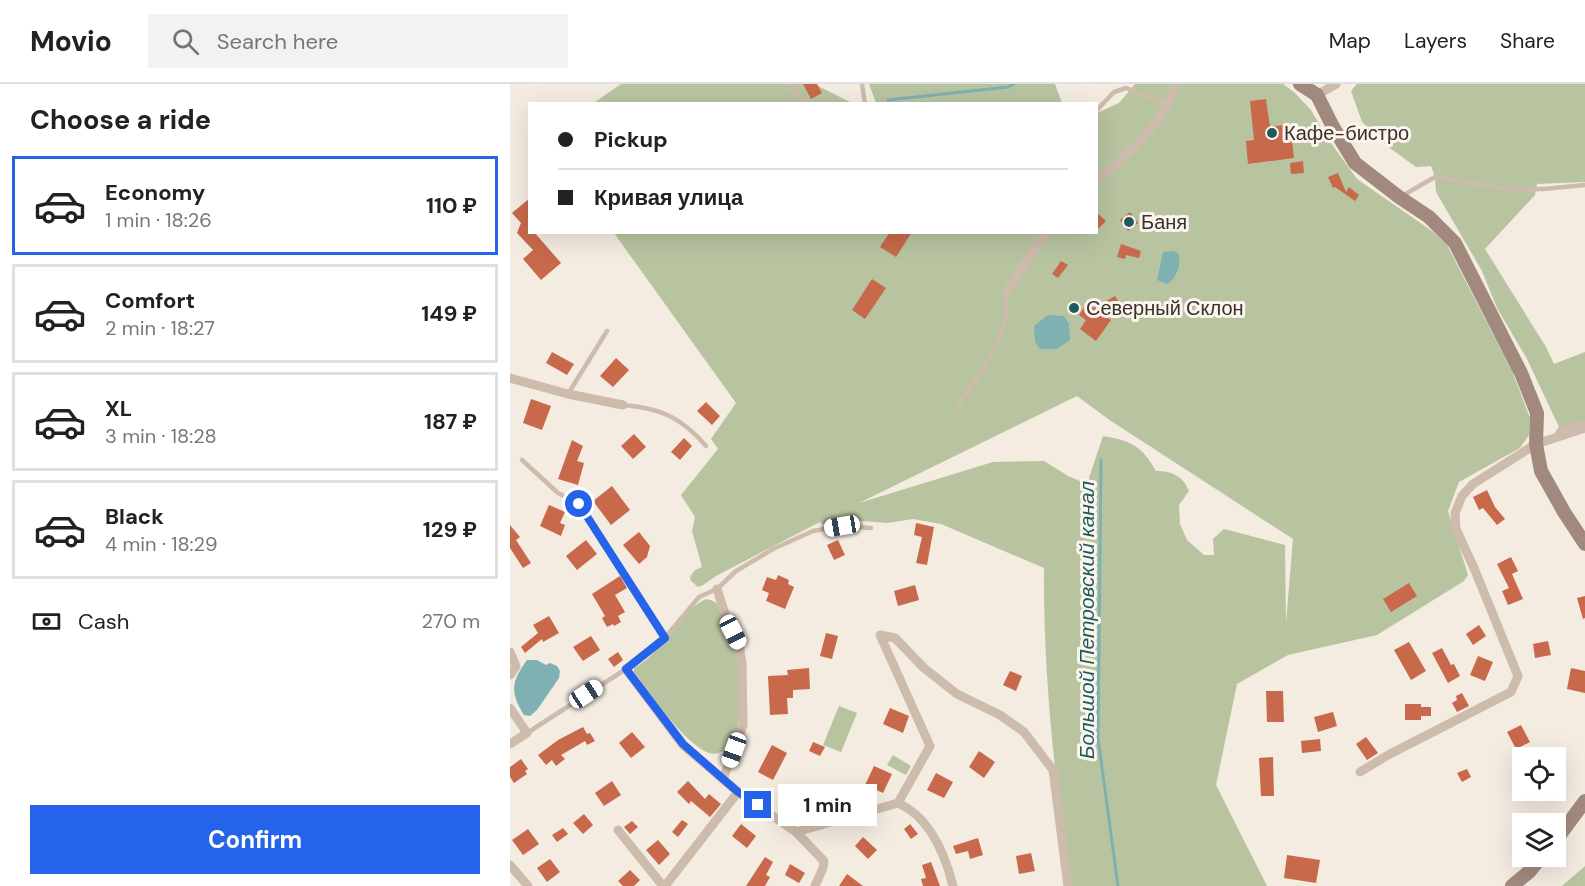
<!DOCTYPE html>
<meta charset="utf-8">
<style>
body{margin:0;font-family:"DM Sans",sans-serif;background:#f2f2f2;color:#222;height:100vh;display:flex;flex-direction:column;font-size:22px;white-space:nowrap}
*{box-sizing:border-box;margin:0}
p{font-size:20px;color:#767676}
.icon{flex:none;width:33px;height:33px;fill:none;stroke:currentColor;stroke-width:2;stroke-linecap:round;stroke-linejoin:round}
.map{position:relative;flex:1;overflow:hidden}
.side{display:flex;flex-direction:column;background:#fff;width:510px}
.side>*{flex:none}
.top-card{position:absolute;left:18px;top:18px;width:570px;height:132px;border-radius:0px;box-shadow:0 6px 24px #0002;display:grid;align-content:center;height:132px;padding:0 30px;background:#fff}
.controls{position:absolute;left:1002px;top:663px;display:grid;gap:12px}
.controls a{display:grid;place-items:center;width:54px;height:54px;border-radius:0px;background:#fff;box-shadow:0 6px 24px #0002;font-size:30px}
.end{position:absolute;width:27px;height:27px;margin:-14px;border:8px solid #2563eb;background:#fff;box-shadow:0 0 0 3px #fff}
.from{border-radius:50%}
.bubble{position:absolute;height:42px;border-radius:0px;background:#fff;box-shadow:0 6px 24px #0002;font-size:20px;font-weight:700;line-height:42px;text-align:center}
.car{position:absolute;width:18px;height:36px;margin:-18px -9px;border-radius:8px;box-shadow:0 0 4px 2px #0007;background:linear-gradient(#fff 24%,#345 0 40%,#fff 0 76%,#345 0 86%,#fff 0)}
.top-card b{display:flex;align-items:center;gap:21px;height:57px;font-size:22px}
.top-card b+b{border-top:2px solid #e0e0e0}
.top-card i{width:15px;height:15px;background:#222}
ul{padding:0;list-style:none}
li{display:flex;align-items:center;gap:18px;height:99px;margin:0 12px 9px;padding:0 18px;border:3px solid #e0e0e0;border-radius:0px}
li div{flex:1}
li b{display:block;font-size:22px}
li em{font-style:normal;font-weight:700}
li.on{border-color:#2563eb}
li>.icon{width:54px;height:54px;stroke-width:1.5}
h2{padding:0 30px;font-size:27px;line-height:72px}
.pay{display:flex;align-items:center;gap:15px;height:66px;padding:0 30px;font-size:22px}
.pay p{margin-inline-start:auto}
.primary-button{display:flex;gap:12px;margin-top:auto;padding:12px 30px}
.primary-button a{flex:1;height:69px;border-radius:0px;background:#2563eb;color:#fff;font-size:24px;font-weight:700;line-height:69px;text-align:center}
header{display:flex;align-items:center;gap:36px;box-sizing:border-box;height:84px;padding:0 30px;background:#fff;border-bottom:2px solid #e0e0e0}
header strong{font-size:28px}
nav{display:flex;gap:33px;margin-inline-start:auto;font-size:21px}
.search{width:420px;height:54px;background:#f2f2f2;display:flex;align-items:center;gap:15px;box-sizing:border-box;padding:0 21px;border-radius:0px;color:#767676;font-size:22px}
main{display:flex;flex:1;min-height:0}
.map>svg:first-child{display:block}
</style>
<header>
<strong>Movio</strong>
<div class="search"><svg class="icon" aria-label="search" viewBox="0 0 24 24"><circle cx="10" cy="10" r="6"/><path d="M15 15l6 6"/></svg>Search here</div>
<nav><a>Map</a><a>Layers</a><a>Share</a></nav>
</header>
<main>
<section class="side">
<h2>Choose a ride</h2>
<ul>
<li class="on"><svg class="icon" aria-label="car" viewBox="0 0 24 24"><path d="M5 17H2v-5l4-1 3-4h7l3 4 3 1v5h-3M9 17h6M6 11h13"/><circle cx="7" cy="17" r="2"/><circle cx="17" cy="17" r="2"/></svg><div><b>Economy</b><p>1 min · 18:26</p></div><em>110 ₽</em></li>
<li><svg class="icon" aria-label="car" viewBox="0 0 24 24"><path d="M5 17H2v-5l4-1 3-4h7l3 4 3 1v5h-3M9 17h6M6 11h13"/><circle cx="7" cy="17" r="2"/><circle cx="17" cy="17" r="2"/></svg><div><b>Comfort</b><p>2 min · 18:27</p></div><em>149 ₽</em></li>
<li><svg class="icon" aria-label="car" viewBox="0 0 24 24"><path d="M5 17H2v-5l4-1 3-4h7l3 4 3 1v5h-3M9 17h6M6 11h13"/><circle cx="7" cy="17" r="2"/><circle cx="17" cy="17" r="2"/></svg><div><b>XL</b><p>3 min · 18:28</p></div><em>187 ₽</em></li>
<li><svg class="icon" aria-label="car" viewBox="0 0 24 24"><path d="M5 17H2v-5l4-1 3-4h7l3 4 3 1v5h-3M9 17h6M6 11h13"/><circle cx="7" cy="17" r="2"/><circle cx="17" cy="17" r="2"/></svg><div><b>Black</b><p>4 min · 18:29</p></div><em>129 ₽</em></li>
</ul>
<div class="pay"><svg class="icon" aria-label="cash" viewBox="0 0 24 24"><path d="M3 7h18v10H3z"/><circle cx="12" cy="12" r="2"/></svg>Cash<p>270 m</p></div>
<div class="primary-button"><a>Confirm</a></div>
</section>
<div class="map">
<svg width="1075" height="802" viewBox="0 0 1075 802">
<rect width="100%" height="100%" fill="#f4ebe1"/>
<g fill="#b8c4a0" fill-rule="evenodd">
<polygon points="111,0 304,0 342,19 82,20"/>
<polygon points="359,0 545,0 552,19 366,19"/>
<path d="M 625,0 L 773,0 L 785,9 L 801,26 L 816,52 L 847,95 L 922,147 L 937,161 L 1002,287 L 1020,334 L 1019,351 L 1010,364 L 949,398 L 938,427 L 958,491 L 954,497 L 867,551 L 778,571 L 727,600 L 706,701 L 757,802 L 560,802 C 545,696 533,590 534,484 L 431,440 L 403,435 L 377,439 L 339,436 L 312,440 L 310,438 L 206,492 L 193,501 L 188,503 L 181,497 L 180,493 L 185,486 L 192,483 L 182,447 L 185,433 L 171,411 L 208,365 L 201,355 L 226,319 L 104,149 L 586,148 L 587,29 L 609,19 ZM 567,312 L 601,337 L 783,455 L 776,539 L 775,461 L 714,445 L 703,455 L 704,471 L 694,471 L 677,456 L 670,440 L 669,421 L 679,407 C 673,392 662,387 646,387 C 631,361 621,357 593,352 L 577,400 L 558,392 L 534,377 L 483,378 L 349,419 Z"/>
<polygon points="847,0 1075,0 1075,98 1027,100 1025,111 975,165 1036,263 1044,280 1075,268 1075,338 1050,345 1017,275 987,224 972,187 926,108 925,93 921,82 906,83 881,65 852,38 841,7"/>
<path d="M 196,515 C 201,516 205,517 208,521 C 214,529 225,554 228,563 C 231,576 231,629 228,641 C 225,655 215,674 199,669 C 173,659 142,611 124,588 L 124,584 C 154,568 170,526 196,515 Z"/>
<polygon points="329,622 347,629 331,668 313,661"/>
<polygon points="383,671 401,682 396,691 377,681"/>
<polygon points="1075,782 1075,802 1052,802"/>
</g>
<g fill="#7fb0b2">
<path d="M 663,167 L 668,169 C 672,180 667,194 657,200 L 647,196 L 653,168 Z"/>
<polygon points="538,231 554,232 559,240 560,256 547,265 530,265 525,258 524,242"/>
<path d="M 17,576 L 27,576 L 36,581 L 40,579 L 47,582 L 50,587 L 49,594 L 27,626 L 20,632 L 14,631 C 0,608 1,598 17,576 Z"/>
</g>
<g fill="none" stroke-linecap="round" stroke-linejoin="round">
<g stroke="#7fb0b2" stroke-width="3">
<polyline points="378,16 498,3 504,0"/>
<polyline points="591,376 588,654 608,802"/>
</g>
</g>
<g fill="#c8694b">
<polygon points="293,0 307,0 312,9 301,15"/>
<polygon points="756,15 760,43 780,40 784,74 738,80 736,57 744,56 740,17"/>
<polygon points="793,77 794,89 781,90 780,79"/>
<polygon points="828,89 836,108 839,103 849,111 845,117 825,103 823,104 818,93"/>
<polygon points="20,114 20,148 24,148 51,179 31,196 13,175 23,166 7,149 11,139 2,129"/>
<polygon points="586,128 596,137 586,147"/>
<polygon points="620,128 628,139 618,147 610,136"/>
<polygon points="380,148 402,148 386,173 370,163"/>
<polygon points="611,160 631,167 629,174 616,171 615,175 607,173"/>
<polygon points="551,177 558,181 548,194 542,190"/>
<polygon points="362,195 376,204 355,235 342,226"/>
<polygon points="605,212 610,220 593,231 601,236 586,257 570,245 576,236 569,231 577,219 584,224"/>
<polygon points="42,268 64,280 57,291 36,279"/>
<polygon points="106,274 119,286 103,303 90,292"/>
<polygon points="21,315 41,322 32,346 13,339"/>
<polygon points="196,318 210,332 202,341 187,327"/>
<polygon points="124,350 136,363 123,375 111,362"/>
<polygon points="174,354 182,362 170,376 161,368"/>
<polygon points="62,356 73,362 67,377 74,379 68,401 48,395"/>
<polygon points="102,402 120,426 101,441 83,417"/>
<polygon points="977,406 985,423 995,435 987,441 973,424 969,426 963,413"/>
<polygon points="39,421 55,428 50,439 55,441 51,452 30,442"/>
<polygon points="406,439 424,443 417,481 406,479 412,453 404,451"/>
<polygon points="0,441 10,453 6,456 21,479 13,484 0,464"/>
<polygon points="129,448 140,462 137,473 129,480 113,461"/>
<polygon points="76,456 87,470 67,486 56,472"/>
<polygon points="328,456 335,471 324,476 317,461"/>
<polygon points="1001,473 1008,487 1002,490 1013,515 998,521 992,507 999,504 987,480"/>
<polygon points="268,491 279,496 278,500 284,503 275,525 256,517 259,509 252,506 257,493 266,496"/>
<polygon points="110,492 117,504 105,511 115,528 108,532 111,538 104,542 103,540 97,543 92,534 95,532 82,510"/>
<polygon points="899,499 907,512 881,528 873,515"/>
<polygon points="405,501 409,516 388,522 384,507"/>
<polygon points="1075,512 1075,534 1073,535 1067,514"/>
<polygon points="39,532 49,549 33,558 32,555 15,569 11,563 28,549 23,541"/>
<polygon points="969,541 976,552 963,561 956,550"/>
<polygon points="316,549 328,552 322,575 310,572"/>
<polygon points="81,552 90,566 73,577 63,563"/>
<polygon points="1038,557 1041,571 1025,574 1023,560"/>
<polygon points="899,558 916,587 901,596 884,566"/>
<polygon points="932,564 941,581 944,580 950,592 938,599 922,569"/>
<polygon points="108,568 113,576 104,583 98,575"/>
<polygon points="968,572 983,578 975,597 960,591"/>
<polygon points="299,584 300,605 283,606 283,614 277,614 278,630 260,631 258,592 278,591 277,586"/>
<polygon points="1061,584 1075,587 1075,609 1057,605"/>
<polygon points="500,587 512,592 506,607 493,601"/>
<polygon points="756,607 773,607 774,638 757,638"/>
<polygon points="952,609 959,622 947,628 942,619 947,616 946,612"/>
<polygon points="895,620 911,620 911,623 921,623 921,632 911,632 911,636 895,636"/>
<polygon points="380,624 399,632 393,649 373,640"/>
<polygon points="823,628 827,642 808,648 804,633"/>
<polygon points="1011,641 1020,658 1006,665 997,648"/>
<polygon points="73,643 77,650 80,649 85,657 77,661 75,657 51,671 55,675 46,682 42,676 36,681 28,671 48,656"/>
<polygon points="122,648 135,663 121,674 109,659"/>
<polygon points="856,653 868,669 857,676 846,660"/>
<polygon points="810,655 811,667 792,669 791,657"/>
<polygon points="303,658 315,663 310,672 299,667"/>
<polygon points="262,661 277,669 263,696 248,688"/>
<polygon points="469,667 485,678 474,694 459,683"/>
<polygon points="763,673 764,712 751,712 749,674"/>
<polygon points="11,675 18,685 15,687 17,690 4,699 0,693 0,683"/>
<polygon points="364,682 382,690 373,709 355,701"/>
<polygon points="957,685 961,693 952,698 947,689"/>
<polygon points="426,689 443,698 434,714 417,706"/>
<polygon points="102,697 111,711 94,722 85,709"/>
<polygon points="178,697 195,715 199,710 211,720 200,733 181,717 179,720 167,708"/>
<polygon points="74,730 83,741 73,750 63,739"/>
<polygon points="172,736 178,740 168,753 162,748"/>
<polygon points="122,737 128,743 120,750 114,743"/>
<polygon points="231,740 246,752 237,764 222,752"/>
<polygon points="400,740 408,750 401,755 394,745"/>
<polygon points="53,744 58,750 47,758 42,751"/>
<polygon points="18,745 29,760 13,771 2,756"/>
<polygon points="353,753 367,766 358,775 345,762"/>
<polygon points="468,754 473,771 460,775 458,767 446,770 443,762"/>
<polygon points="148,756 160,770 149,781 136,766"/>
<polygon points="521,769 525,787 509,790 506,772"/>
<polygon points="777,771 810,776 806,799 774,794"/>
<polygon points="255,773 263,778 256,791 260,793 255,802 236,802"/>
<polygon points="40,775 50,788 37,798 27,784"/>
<polygon points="421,778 430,802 413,802 411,795 416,794 412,781"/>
<polygon points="280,780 295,789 289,799 275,791"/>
<polygon points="120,786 130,796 124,802 113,802 108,797"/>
<polygon points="337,790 353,802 329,802"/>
</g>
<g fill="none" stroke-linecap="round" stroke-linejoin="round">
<g stroke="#cdbbac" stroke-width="4.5">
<polyline points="279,0 295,20"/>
<polyline points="352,0 355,20"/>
<polyline points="586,27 604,8 616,4 657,20"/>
<polyline points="892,112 925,93 998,105 1033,105 1075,101"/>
<polyline points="58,310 97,247"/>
<path d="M 113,321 C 150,324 171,333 196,362"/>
<path d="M 448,322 C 466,295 490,265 496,232 C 497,224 496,216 496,208"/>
<polyline points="1045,353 1050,345 1075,338"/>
<polyline points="12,376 48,409 69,420 155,554"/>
<polyline points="17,649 116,585 149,561 189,513 207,505 226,487 263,465 303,447 332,442 361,444"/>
</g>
<g stroke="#cdbbac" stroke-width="9">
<polyline points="807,11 826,0"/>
<path d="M 586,98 C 621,67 650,45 666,0"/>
<polyline points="496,208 536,148"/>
<polyline points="0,294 58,310 113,321"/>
<polyline points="207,505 217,536 229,559 232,580 233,641 213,695"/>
<polyline points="0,568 6,582 0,591"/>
<polyline points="116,585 173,661 228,708 286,748 314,777 313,784 305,802"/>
<polyline points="0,624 17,649 0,660"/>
<polyline points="850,688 878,671 1001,608 1008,592 964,484 946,445 945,429 952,412 963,400 1026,360 1075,344"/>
<path d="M 388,719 C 420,733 435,770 443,802"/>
<polyline points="108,746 153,802"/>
<polyline points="286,748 388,719 420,662 370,551 385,554 414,584 447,610 490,631 514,648 543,686 558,802"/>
<polyline points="0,781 18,802"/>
<polyline points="155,802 228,708"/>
</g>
<g stroke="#a18a7d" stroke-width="14">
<polyline points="790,0 807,11 823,43 845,79 889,113 919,133 945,159 1011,289 1027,329 1026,360 1031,387 1054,428 1075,460"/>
<polyline points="1046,756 1075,717"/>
<polyline points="1002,802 1020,787 1032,772"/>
</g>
</g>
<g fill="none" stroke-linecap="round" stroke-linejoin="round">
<polyline stroke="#2563eb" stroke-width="8" points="69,420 155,554 116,585 173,660 228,708 248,721"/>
</g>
<g fill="#1f5a5e" stroke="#fbf5ee" stroke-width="2">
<circle cx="762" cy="49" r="6"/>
<circle cx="619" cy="138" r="6"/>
<circle cx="564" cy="224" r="6"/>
</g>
<g text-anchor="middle" stroke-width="6" stroke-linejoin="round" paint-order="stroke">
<g font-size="20" fill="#3b302b" stroke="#fbf5ee" text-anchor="start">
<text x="774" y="56">Кафе-бистро</text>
<text x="631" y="145">Баня</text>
<text x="576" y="231">Северный Склон</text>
</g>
<g font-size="21" font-style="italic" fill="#1f5a5e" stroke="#fbf5ee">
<text transform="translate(577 536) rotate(-90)" y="7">Большой Петровский канал</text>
</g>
</g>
</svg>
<div class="controls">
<a><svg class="icon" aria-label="locate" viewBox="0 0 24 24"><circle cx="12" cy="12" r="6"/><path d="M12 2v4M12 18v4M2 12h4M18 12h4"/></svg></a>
<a><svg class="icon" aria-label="layers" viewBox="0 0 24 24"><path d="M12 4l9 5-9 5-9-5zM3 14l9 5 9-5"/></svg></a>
</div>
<i class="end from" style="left:69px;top:420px"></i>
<i class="end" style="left:248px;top:721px"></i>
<div class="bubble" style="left:268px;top:700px;width:99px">1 min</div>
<i class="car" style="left:332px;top:442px;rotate:260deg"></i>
<i class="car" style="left:223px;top:548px;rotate:153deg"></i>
<i class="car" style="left:76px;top:610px;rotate:57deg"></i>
<i class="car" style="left:224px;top:666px;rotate:200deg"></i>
<div class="top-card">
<b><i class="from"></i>Pickup</b>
<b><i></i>Кривая улица</b>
</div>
</div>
</main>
